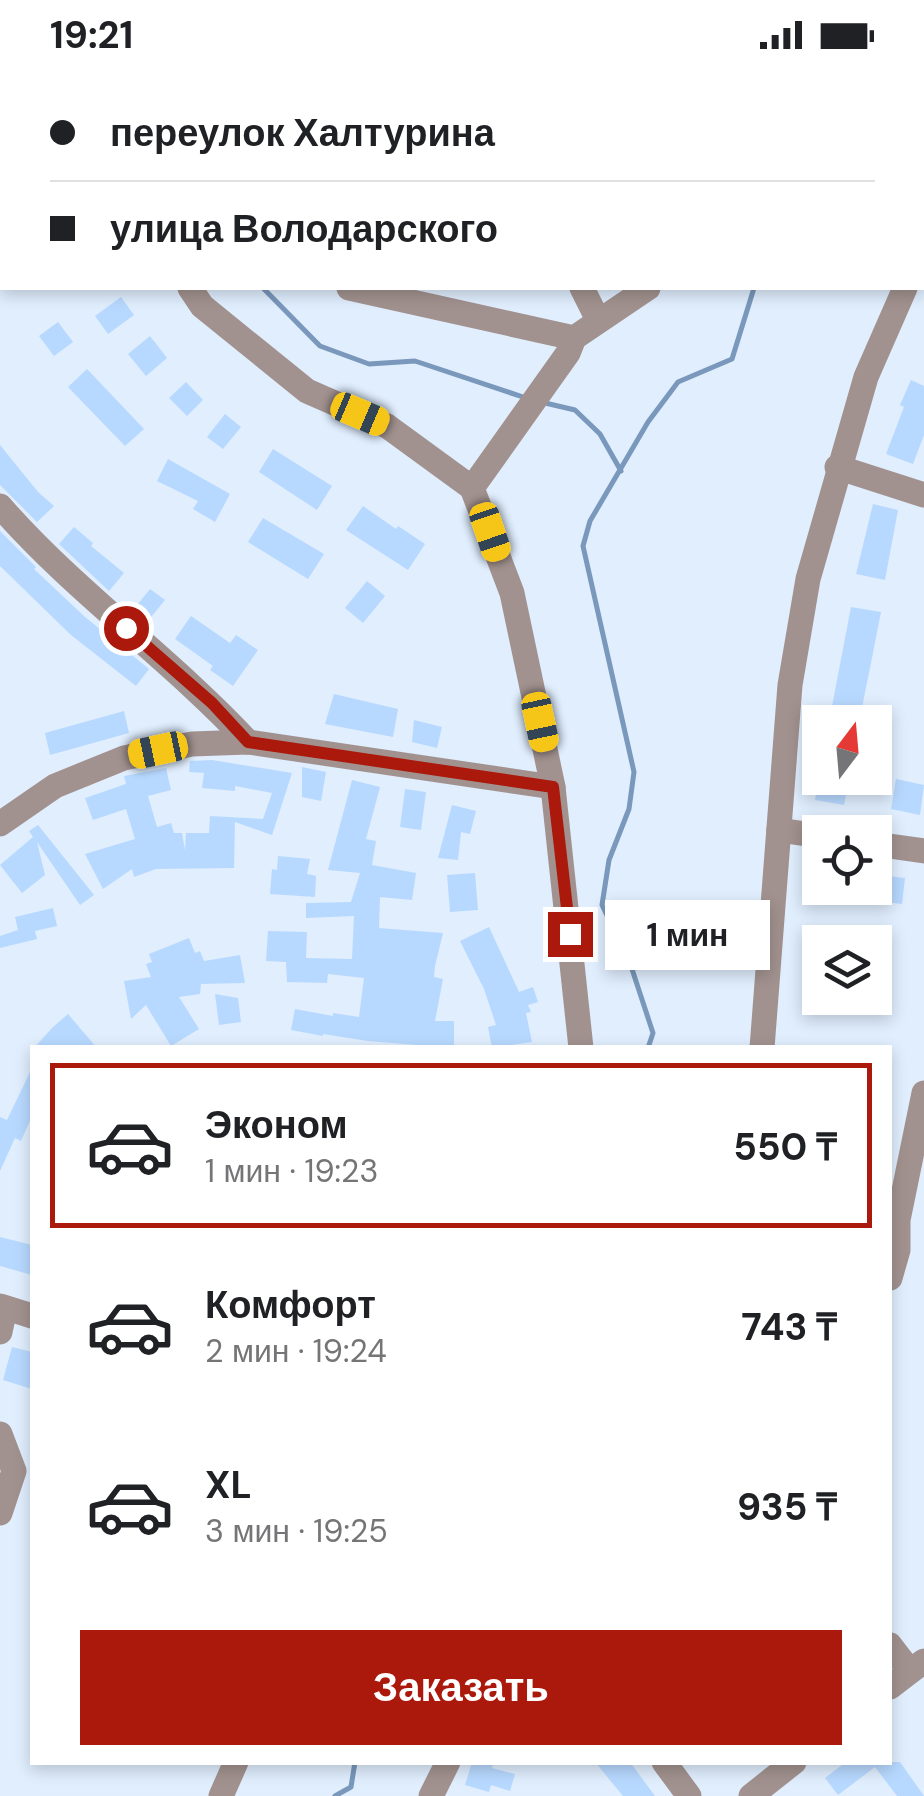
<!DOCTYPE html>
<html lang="ru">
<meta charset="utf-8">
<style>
body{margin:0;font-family:"DM Sans",sans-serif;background:#f2f2f2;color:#202124;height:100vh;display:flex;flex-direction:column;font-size:38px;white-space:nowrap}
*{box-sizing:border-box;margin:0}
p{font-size:32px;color:#757577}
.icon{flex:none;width:55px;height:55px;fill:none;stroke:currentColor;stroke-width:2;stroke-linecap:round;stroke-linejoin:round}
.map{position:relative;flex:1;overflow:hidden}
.panel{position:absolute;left:30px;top:975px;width:862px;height:720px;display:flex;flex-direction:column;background:#fff;border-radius:0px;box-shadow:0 5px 15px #0003}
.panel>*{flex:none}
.hud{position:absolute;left:0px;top:0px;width:925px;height:220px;box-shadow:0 5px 15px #0003;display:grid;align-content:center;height:220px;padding:0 50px;background:#fff}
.needle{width:65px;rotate:16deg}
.tools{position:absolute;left:802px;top:635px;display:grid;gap:20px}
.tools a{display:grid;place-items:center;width:90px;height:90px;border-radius:0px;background:#fff;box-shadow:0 5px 15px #0003;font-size:50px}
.end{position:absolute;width:45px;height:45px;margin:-22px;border:12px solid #aa190b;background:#fff;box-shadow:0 0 0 5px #fff}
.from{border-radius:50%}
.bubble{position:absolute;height:70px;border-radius:0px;background:#fff;box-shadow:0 5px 15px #0003;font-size:32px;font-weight:700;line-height:70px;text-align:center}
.car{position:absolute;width:30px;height:60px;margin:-30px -15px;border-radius:12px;box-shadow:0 0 8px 2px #0007;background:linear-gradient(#f5c518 24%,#345 0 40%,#f5c518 0 76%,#345 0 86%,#f5c518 0)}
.hud b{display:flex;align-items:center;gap:35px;height:95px;font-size:38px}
.hud b+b{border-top:2px solid #e0e0e0}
.hud i{width:25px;height:25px;background:#202124}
ul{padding:18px 0 0;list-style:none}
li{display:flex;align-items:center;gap:30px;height:165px;margin:0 20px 15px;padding:0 30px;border:5px solid transparent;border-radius:0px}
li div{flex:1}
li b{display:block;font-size:38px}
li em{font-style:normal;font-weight:700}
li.active{border-color:#aa190b}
li>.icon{width:90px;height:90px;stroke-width:1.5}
.button{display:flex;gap:20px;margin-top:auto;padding:20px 50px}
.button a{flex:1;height:115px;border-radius:0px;background:#aa190b;color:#fff;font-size:40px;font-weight:700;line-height:115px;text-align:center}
.status{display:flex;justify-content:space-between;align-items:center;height:70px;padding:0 50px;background:#fff;direction:ltr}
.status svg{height:28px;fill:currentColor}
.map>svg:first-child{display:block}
</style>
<div class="status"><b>19:21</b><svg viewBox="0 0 49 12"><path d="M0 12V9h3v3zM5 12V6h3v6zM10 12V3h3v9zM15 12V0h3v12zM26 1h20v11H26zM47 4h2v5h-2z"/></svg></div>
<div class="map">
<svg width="924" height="1726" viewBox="0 0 924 1726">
<rect width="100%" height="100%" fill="#e0eefe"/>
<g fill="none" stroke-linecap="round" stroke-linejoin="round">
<g stroke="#7998bb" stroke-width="5">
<polyline points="123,0 123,2"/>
<polyline points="844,0 844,2"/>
<polyline points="263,218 320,276 369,294 415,291 526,328"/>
<polyline points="541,332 575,340 600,364 621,401"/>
<polyline points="648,978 653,963 631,896 602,835 609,790 629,739 634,702 583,476 590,451 648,352 678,312 732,289 754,218"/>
<polyline points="335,1726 351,1717 355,1692"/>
</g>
</g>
<g fill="#b8d9ff">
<polygon points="121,227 134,245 108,264 95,246"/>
<polygon points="58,252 73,272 54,286 39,266"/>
<polygon points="150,266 167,288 146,306 128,284"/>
<polygon points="87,299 144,359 125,376 68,317"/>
<polygon points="911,310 924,316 924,365 913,394 886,384 904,337 900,335"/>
<polygon points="186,312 203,330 187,346 169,328"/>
<polygon points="225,344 241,357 223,379 207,367"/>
<polygon points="0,375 38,422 54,436 37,452 0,415"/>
<polygon points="273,379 332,416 317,440 259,402"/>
<polygon points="168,389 230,424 215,452 193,439 198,431 157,411"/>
<polygon points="873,434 898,440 885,510 856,504"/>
<polygon points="363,436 396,459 398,456 425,474 408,500 346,460"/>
<polygon points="263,448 324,484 308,509 248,472"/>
<polygon points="74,457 93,473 91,476 124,503 109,521 59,474"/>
<polygon points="0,461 36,497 34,499 85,547 149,599 136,616 71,565 0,496"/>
<polygon points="367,511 385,526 363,553 345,538"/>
<polygon points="150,519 165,530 147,552 133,540"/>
<polygon points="851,537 881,542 870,598 859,652 829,652"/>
<polygon points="191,546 230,573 236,565 258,580 233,616 210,600 213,596 175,569"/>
<polygon points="334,624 398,639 393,667 325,654"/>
<polygon points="124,641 129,663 50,685 45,663"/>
<polygon points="414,650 442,657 437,678 412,672"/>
<polygon points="212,690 292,703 272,765 235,752 234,798 156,799 134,807 132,799 103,819 85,784 135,769 126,739 93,750 85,728 126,714 124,706 166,698 171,720 148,726 157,757 171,753 174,763 182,763 185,780 186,763 209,763 210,746 263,749 272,723 235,716 235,721 202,718 204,703 189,702 190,691"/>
<polygon points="302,697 326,702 321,731 302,727"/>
<polygon points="819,708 849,708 844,735 815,730"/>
<polygon points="896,709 924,715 920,745 891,739"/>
<polygon points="352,710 380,717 366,769 376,771 372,795 416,803 412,830 380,827 379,858 443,863 435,896 434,907 443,909 435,951 454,951 454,978 368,971 323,964 323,966 291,960 295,939 333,946 333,943 359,947 364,908 328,904 327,913 287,912 286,892 266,891 268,861 307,862 306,888 352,889 354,846 306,848 306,833 351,832 360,803 328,800"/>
<polygon points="405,719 426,722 421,760 400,757"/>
<polygon points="452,735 476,741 470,764 461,762 458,790 438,788"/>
<polygon points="38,755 94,825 80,835 37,772 45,805 22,823 0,795 33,767 29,761"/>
<polygon points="278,786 310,789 307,804 316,806 315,827 270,824 272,799 277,800"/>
<polygon points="475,803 478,840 450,842 447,805"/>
<polygon points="887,806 905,808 902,834 875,831 876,816 885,817"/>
<polygon points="53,838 57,856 35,861 37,869 0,878 0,866 18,860 15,847"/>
<polygon points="489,857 519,922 533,917 538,932 528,935 531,942 526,943 532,972 492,978 488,957 496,955 484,919 460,871"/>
<polygon points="189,868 195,883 200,881 204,891 240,885 245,913 201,914 200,924 179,927 199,959 171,976 146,935 131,949 124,911 151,907 146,894 152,892 149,884"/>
<polygon points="215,924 238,928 241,952 219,955"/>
<polygon points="68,944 97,978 34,978 52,958"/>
<polygon points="32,998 32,1046 21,1071 15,1068 0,1101 0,1047 7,1050"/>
<polygon points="0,1167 32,1175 32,1205 0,1196"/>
<polygon points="12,1277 32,1282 32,1319 3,1310"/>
<polygon points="472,1692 494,1692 492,1698 515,1704 510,1721 491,1715 489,1722 465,1715"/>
<polygon points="595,1692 630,1692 655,1726 623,1726"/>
<polygon points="846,1692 900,1692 924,1726 897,1726 875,1697 838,1725 825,1708"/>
</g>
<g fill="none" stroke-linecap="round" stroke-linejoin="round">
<g stroke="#a2928f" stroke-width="25">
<polyline points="60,0 61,2"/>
<polyline points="187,0 188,2"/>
<polyline points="575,0 577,2"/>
<polyline points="233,2 236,0"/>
<polyline points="765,2 767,0"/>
<polyline points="922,180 924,176"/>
<polyline points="0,200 2,199"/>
<polyline points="190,218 202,236 307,321 387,356 472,418 512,523 553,717 581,978"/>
<polyline points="349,218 574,268 648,218"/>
<polyline points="582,218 598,250"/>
<polyline points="837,397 924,425"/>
<polyline points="472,418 568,283 574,268"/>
<path d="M 0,436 C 76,523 170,588 248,672"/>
<polyline points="0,754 55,716 124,688 192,674 248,672 553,717"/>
<polyline points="779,760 820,766"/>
<polyline points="875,774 924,781"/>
<polyline points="762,978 790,615 808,509 866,307 905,218"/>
<polyline points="890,1208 898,1180 898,1150 924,1023"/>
<polyline points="0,1236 32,1246"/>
<polyline points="0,1262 5,1238"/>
<polyline points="0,1364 14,1401 0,1443"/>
<polyline points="890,1575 910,1601"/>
<polyline points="890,1617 924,1591"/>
<polyline points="664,1692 689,1726"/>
<polyline points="221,1726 236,1692"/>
<polyline points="431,1726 448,1692"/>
<polyline points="751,1726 794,1692"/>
</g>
</g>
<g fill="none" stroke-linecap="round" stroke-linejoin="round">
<polyline stroke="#aa190b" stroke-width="12" points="126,558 212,633 248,672 553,717 570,864"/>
</g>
</svg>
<div class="tools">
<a><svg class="needle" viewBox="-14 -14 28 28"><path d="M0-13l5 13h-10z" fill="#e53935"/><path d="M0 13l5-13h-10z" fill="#757577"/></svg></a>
<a><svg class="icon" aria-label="locate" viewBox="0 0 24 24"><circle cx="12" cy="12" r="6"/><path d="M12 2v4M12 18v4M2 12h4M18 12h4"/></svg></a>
<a><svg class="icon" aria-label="layers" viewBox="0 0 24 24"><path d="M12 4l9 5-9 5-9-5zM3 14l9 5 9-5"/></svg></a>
</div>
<i class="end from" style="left:126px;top:558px"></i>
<i class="end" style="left:570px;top:864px"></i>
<div class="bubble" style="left:605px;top:830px;width:165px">1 мин</div>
<i class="car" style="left:360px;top:344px;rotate:113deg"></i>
<i class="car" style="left:490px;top:462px;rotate:161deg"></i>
<i class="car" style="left:540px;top:652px;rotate:168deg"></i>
<i class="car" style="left:158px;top:680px;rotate:258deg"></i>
<div class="hud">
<b><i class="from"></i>переулок Халтурина</b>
<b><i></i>улица Володарского</b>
</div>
<section class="panel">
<ul>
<li class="active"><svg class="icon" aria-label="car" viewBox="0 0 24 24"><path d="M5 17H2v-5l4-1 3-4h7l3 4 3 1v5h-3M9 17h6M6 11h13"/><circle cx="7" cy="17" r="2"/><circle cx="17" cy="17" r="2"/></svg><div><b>Эконом</b><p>1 мин · 19:23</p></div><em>550 ₸</em></li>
<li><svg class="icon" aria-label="car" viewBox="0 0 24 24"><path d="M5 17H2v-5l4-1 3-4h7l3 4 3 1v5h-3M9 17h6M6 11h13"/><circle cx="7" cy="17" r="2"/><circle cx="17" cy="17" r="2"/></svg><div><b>Комфорт</b><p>2 мин · 19:24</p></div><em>743 ₸</em></li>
<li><svg class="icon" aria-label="car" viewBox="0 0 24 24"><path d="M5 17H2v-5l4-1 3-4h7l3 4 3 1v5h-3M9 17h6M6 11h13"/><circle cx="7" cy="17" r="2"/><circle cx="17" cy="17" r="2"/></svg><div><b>XL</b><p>3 мин · 19:25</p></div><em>935 ₸</em></li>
</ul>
<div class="button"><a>Заказать</a></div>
</section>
</div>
